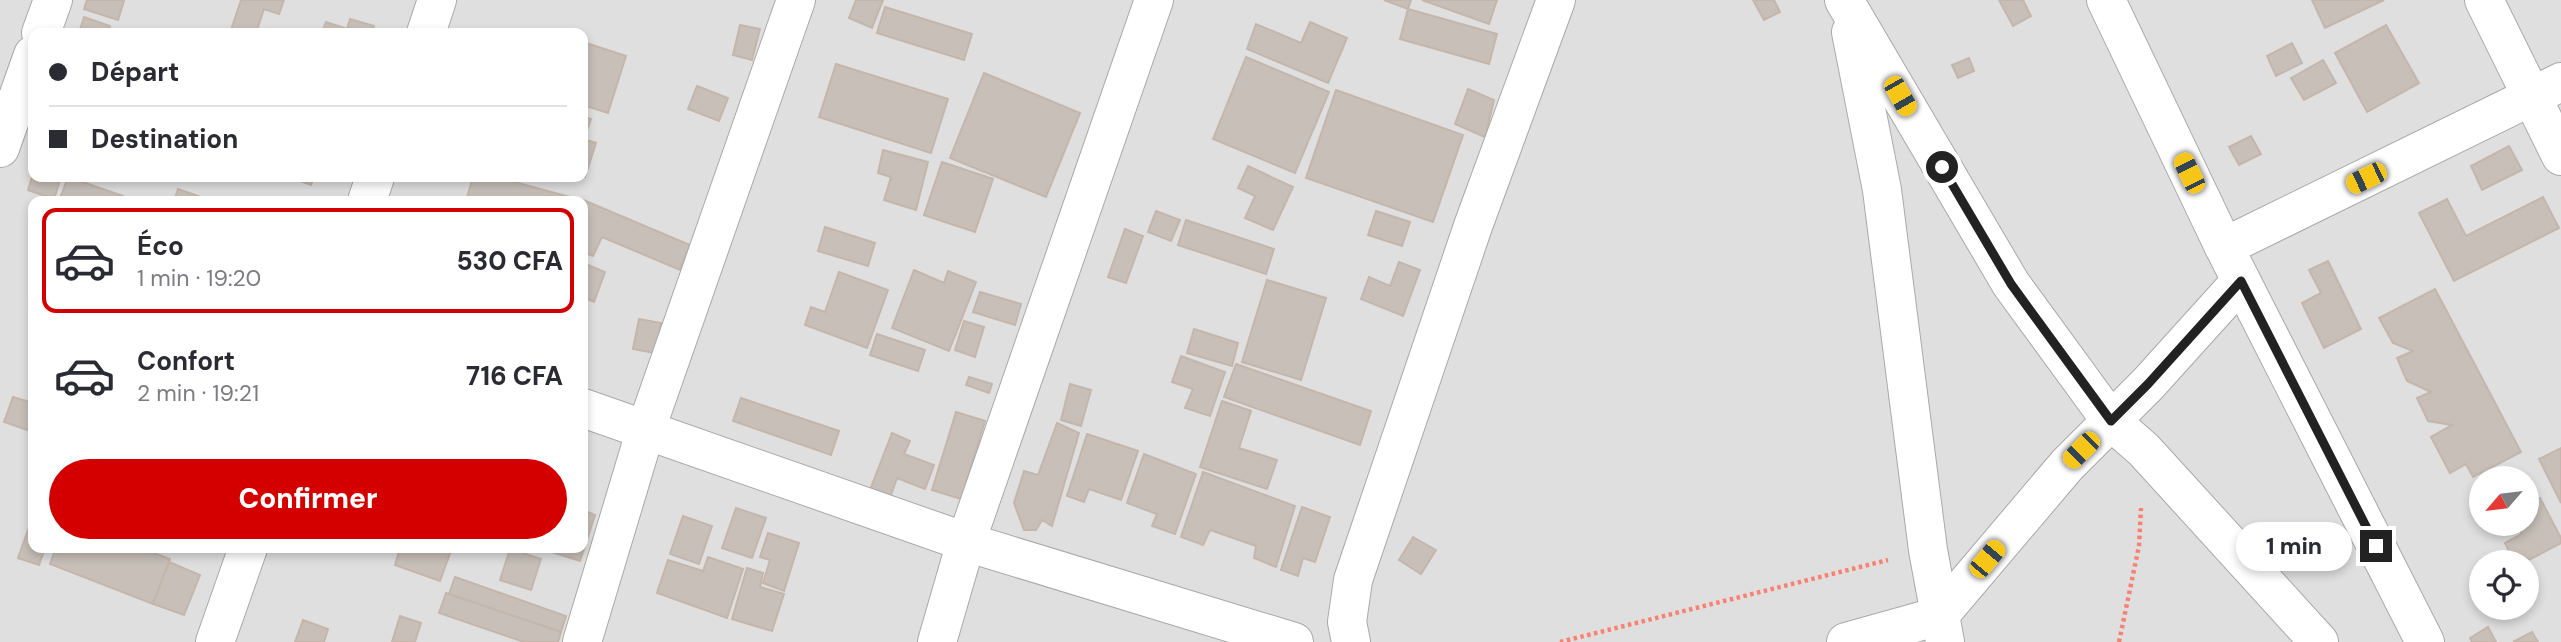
<!DOCTYPE html>
<html lang="fr">
<meta charset="utf-8">
<style>
body{margin:0;font-family:"DM Sans",sans-serif;background:#f2f2f3;color:#2b2b33;height:100vh;display:flex;flex-direction:column;font-size:26px;white-space:nowrap}
*{box-sizing:border-box;margin:0}
p{font-size:23px;color:#7c7c81}
.icon{flex:none;width:38px;height:38px;fill:none;stroke:currentColor;stroke-width:2;stroke-linecap:round;stroke-linejoin:round}
.map{position:relative;flex:1;overflow:hidden}
.side{position:absolute;left:28px;top:196px;width:560px;height:357px;display:flex;flex-direction:column;background:#fff;border-radius:14px;box-shadow:0 4px 10px #0003}
.side>*{flex:none}
.banner{position:absolute;left:28px;top:28px;width:560px;height:154px;border-radius:14px;box-shadow:0 4px 10px #0003;display:grid;align-content:center;height:154px;padding:0 21px;background:#fff}
.needle{width:46px;rotate:242deg}
.buttons{position:absolute;left:2469px;top:466px;display:grid;gap:14px}
.buttons a{display:grid;place-items:center;width:70px;height:70px;border-radius:50%;background:#fff;box-shadow:0 4px 10px #0003;font-size:35px}
.end{position:absolute;width:32px;height:32px;margin:-16px;border:9px solid #222;background:#fff;box-shadow:0 0 0 4px #fff}
.from{border-radius:50%}
.bubble{position:absolute;height:49px;border-radius:24px;background:#fff;box-shadow:0 4px 10px #0003;font-size:23px;font-weight:800;line-height:49px;text-align:center}
.car{position:absolute;width:21px;height:42px;margin:-21px -10px;border-radius:9px;box-shadow:0 0 5px 2px #0007;background:linear-gradient(#f5c518 24%,#345 0 40%,#f5c518 0 76%,#345 0 86%,#f5c518 0)}
.banner b{display:flex;align-items:center;gap:24px;height:66px;font-size:26px}
.banner b+b{border-top:2px solid #e1e1e2}
.banner i{width:18px;height:18px;background:#2b2b33}
ul{padding:12px 0 0;list-style:none}
li{display:flex;align-items:center;gap:21px;height:105px;margin:0 14px 10px;padding:0 7px;border:4px solid transparent;border-radius:14px}
li div{flex:1}
li b{display:block;font-size:26px}
li em{font-style:normal;font-weight:800}
li.on{border-color:#d40000}
li>.icon{width:63px;height:63px;stroke-width:1.5}
.button{display:flex;gap:14px;margin-top:auto;padding:14px 21px}
.button a{flex:1;height:80px;border-radius:42px;background:#d40000;color:#fff;font-size:28px;font-weight:800;line-height:80px;text-align:center}
.map>svg:first-child{display:block}
</style>
<div class="map">
<svg width="2561" height="642" viewBox="0 0 2561 642">
<rect width="100%" height="100%" fill="#f2efe9"/>
<path fill="#e0dfdf" fill-rule="evenodd" d="M 0,0 L 2561,0 L 2561,642 L 0,642 ZM 33,33 L 583,33 L 583,177 L 33,177 ZM 33,201 L 583,201 L 583,548 L 33,548 ZM 2482,478 L 2527,478 L 2527,523 L 2482,523 ZM 2482,562 L 2527,562 L 2527,607 L 2482,607 Z"/>
<g fill="#c7bfb8" stroke="#c4b6ab" stroke-width="2">
<polygon points="87,0 121,0 124,1 118,20 84,9"/>
<polygon points="241,0 284,0 279,14 264,9 256,33 230,33"/>
<polygon points="856,0 883,0 872,28 849,18"/>
<polygon points="1384,0 1411,0 1408,9"/>
<polygon points="1422,0 1497,0 1489,24"/>
<polygon points="1753,0 1774,0 1780,12 1764,20"/>
<polygon points="1999,0 2023,0 2031,16 2013,26"/>
<polygon points="2312,0 2384,0 2325,28"/>
<polygon points="885,7 972,34 964,60 877,33"/>
<polygon points="1408,9 1497,34 1489,64 1400,39"/>
<polygon points="84,17 110,26 107,33 79,33"/>
<polygon points="350,19 374,26 372,33 346,33"/>
<polygon points="326,22 347,29 346,33 322,33"/>
<polygon points="1310,22 1347,38 1328,83 1247,49 1256,24 1301,43"/>
<polygon points="740,25 760,29 752,60 733,55"/>
<polygon points="2386,25 2419,83 2367,112 2335,53"/>
<polygon points="583,42 626,56 608,113 583,105"/>
<polygon points="2292,43 2302,63 2276,76 2267,56"/>
<polygon points="1246,57 1329,92 1295,173 1213,139"/>
<polygon points="1969,58 1974,71 1958,78 1952,65"/>
<polygon points="2323,60 2336,83 2304,100 2291,78"/>
<polygon points="836,64 948,99 931,153 819,117"/>
<polygon points="984,73 1080,113 1046,197 950,158"/>
<polygon points="697,86 728,98 719,121 688,109"/>
<polygon points="1468,89 1494,100 1485,137 1455,124"/>
<polygon points="1336,90 1463,135 1433,222 1306,178"/>
<polygon points="583,116 591,119 587,130 583,129"/>
<polygon points="2251,136 2261,154 2239,165 2229,147"/>
<polygon points="583,139 596,143 585,177 583,176"/>
<polygon points="2509,146 2522,170 2482,190 2471,166"/>
<polygon points="883,150 928,162 916,210 884,200 891,177 878,173"/>
<polygon points="942,162 993,179 975,232 924,215"/>
<polygon points="1248,166 1293,187 1273,230 1245,218 1255,196 1238,188"/>
<polygon points="33,174 33,177 61,177 54,199 28,190"/>
<polygon points="68,177 123,196 122,201 59,201"/>
<polygon points="290,177 314,177 311,185"/>
<polygon points="473,177 496,177 570,197 569,201 466,201"/>
<polygon points="178,189 212,201 174,201"/>
<polygon points="2543,197 2559,228 2454,281 2419,213 2447,199 2466,236"/>
<polygon points="581,199 690,245 680,270 602,237 593,256 583,252 583,201 580,201"/>
<polygon points="1156,211 1180,220 1171,241 1148,232"/>
<polygon points="1376,211 1410,222 1402,246 1368,235"/>
<polygon points="1186,220 1274,249 1266,274 1178,245"/>
<polygon points="825,227 875,243 868,266 818,251"/>
<polygon points="1125,229 1143,236 1126,283 1108,277"/>
<polygon points="2328,261 2361,329 2324,348 2302,303 2321,293 2309,270"/>
<polygon points="1399,262 1420,270 1403,316 1361,299 1369,277 1390,286"/>
<polygon points="583,263 605,272 594,302 583,297"/>
<polygon points="914,270 944,283 948,271 976,282 949,351 892,328"/>
<polygon points="839,272 888,290 867,348 805,325 811,307 825,312"/>
<polygon points="1267,280 1326,298 1301,380 1242,362"/>
<polygon points="2435,289 2521,452 2473,477 2466,464 2450,473 2431,437 2452,425 2428,421 2417,398 2431,392 2407,381 2397,358 2413,351 2393,343 2379,318"/>
<polygon points="980,292 1021,304 1015,325 973,312"/>
<polygon points="639,319 661,323 655,353 633,349"/>
<polygon points="964,321 984,327 975,357 955,350"/>
<polygon points="1194,329 1238,343 1232,366 1187,353"/>
<polygon points="877,334 925,350 918,371 870,355"/>
<polygon points="1181,356 1225,372 1210,416 1185,408 1193,389 1172,382"/>
<polygon points="1236,364 1371,411 1360,445 1224,397"/>
<polygon points="969,377 992,384 989,393 966,385"/>
<polygon points="1070,384 1091,390 1081,426 1061,420"/>
<polygon points="13,397 33,403 33,432 4,422"/>
<polygon points="741,398 839,431 831,455 733,421"/>
<polygon points="1222,401 1251,411 1239,448 1277,460 1267,489 1200,467"/>
<polygon points="956,412 985,421 961,499 932,490"/>
<polygon points="1057,423 1079,433 1052,526 1042,520 1036,530 1024,530 1014,503 1024,471 1038,475"/>
<polygon points="892,433 910,441 904,454 934,465 925,489 897,478 890,498 870,490"/>
<polygon points="1087,434 1138,451 1121,500 1089,489 1084,502 1067,496"/>
<polygon points="2561,448 2561,503 2539,459"/>
<polygon points="1144,454 1196,474 1175,534 1152,526 1157,514 1127,503"/>
<polygon points="1203,472 1295,506 1276,567 1254,558 1256,546 1210,530 1203,545 1181,537"/>
<polygon points="2540,498 2561,538 2561,543 2525,562 2514,562 2505,543 2522,534 2516,523 2527,523 2527,505"/>
<polygon points="1302,507 1330,517 1315,562 1303,558 1298,576 1281,570"/>
<polygon points="736,508 766,518 752,558 722,548"/>
<polygon points="583,510 595,515 580,561 539,548 583,548"/>
<polygon points="33,516 33,548 45,548 39,565 18,558"/>
<polygon points="683,516 712,526 699,564 670,554"/>
<polygon points="768,533 799,543 784,591 763,583 770,560 760,557"/>
<polygon points="1413,537 1436,550 1421,574 1399,560"/>
<polygon points="56,548 141,548 170,559 153,604 50,564"/>
<polygon points="400,548 452,548 440,581 395,565"/>
<polygon points="510,549 541,559 531,590 500,580"/>
<polygon points="708,557 743,569 727,618 657,593 668,560 703,571"/>
<polygon points="169,562 200,575 184,615 153,604"/>
<polygon points="747,568 763,573 760,587 784,594 772,631 732,619"/>
<polygon points="455,577 566,616 561,632 449,594"/>
<polygon points="446,593 561,632 558,642 524,642 439,613"/>
<polygon points="400,616 421,623 415,642 392,642"/>
<polygon points="303,620 328,629 324,642 295,642"/>
<polygon points="2488,627 2496,642 2472,642 2470,638"/>
<polygon points="2532,632 2538,642 2513,642"/>
</g>
<g fill="none" stroke-linecap="round" stroke-linejoin="round">
<g stroke="#a9a9a9" stroke-width="40">
<g id="minor">
<polyline points="1844,0 2011,284 2111,421 2144,450 2319,642"/>
<polyline points="2106,0 2224,247 2425,642"/>
<polyline points="2484,0 2561,156"/>
<polyline points="1851,32 1882,190 1928,550 1945,642"/>
<polyline points="41,33 53,0"/>
<polyline points="426,33 437,0"/>
<polyline points="0,148 33,55"/>
<polyline points="367,201 375,177"/>
<polyline points="2224,247 2561,82"/>
<polyline points="583,408 966,542 1294,642"/>
<polyline points="215,642 248,548"/>
<polyline points="582,642 646,429 796,0"/>
<polyline points="937,642 966,542 1154,0"/>
<polyline points="1351,642 1347,622 1353,580 1473,226 1556,0"/>
<polyline points="1846,642 1939,616 2067,465 2148,384 2241,281"/>
</g>
</g>
<g stroke="#fa8072" stroke-width="4.5" stroke-dasharray="3.5 3.5" stroke-linecap="butt">
<polyline points="1560,642 1888,560"/>
<polyline points="2119,642 2139,546 2141,508"/>
</g>
<use href="#minor" stroke="#fff" stroke-width="38"/>
</g>
<g fill="none" stroke-linecap="round" stroke-linejoin="round">
<polyline stroke="#222" stroke-width="9" points="1942,167 2011,284 2111,421 2148,384 2241,281 2376,546"/>
</g>
</svg>
<div class="buttons">
<a><svg class="needle" viewBox="-14 -14 28 28"><path d="M0-13l5 13h-10z" fill="#e53935"/><path d="M0 13l5-13h-10z" fill="#7c7c81"/></svg></a>
<a><svg class="icon" aria-label="locate" viewBox="0 0 24 24"><circle cx="12" cy="12" r="6"/><path d="M12 2v4M12 18v4M2 12h4M18 12h4"/></svg></a>
</div>
<i class="end from" style="left:1942px;top:167px"></i>
<i class="end" style="left:2376px;top:546px"></i>
<div class="bubble" style="left:2236px;top:522px;width:116px">1 min</div>
<i class="car" style="left:1900px;top:96px;rotate:150deg"></i>
<i class="car" style="left:2189px;top:173px;rotate:334deg"></i>
<i class="car" style="left:2366px;top:178px;rotate:244deg"></i>
<i class="car" style="left:2081px;top:450px;rotate:225deg"></i>
<i class="car" style="left:1987px;top:559px;rotate:40deg"></i>
<div class="banner">
<b><i class="from"></i>Départ</b>
<b><i></i>Destination</b>
</div>
<section class="side">
<ul>
<li class="on"><svg class="icon" aria-label="car" viewBox="0 0 24 24"><path d="M5 17H2v-5l4-1 3-4h7l3 4 3 1v5h-3M9 17h6M6 11h13"/><circle cx="7" cy="17" r="2"/><circle cx="17" cy="17" r="2"/></svg><div><b>Éco</b><p>1 min · 19:20</p></div><em>530 CFA</em></li>
<li><svg class="icon" aria-label="car" viewBox="0 0 24 24"><path d="M5 17H2v-5l4-1 3-4h7l3 4 3 1v5h-3M9 17h6M6 11h13"/><circle cx="7" cy="17" r="2"/><circle cx="17" cy="17" r="2"/></svg><div><b>Confort</b><p>2 min · 19:21</p></div><em>716 CFA</em></li>
</ul>
<div class="button"><a>Confirmer</a></div>
</section>
</div>
